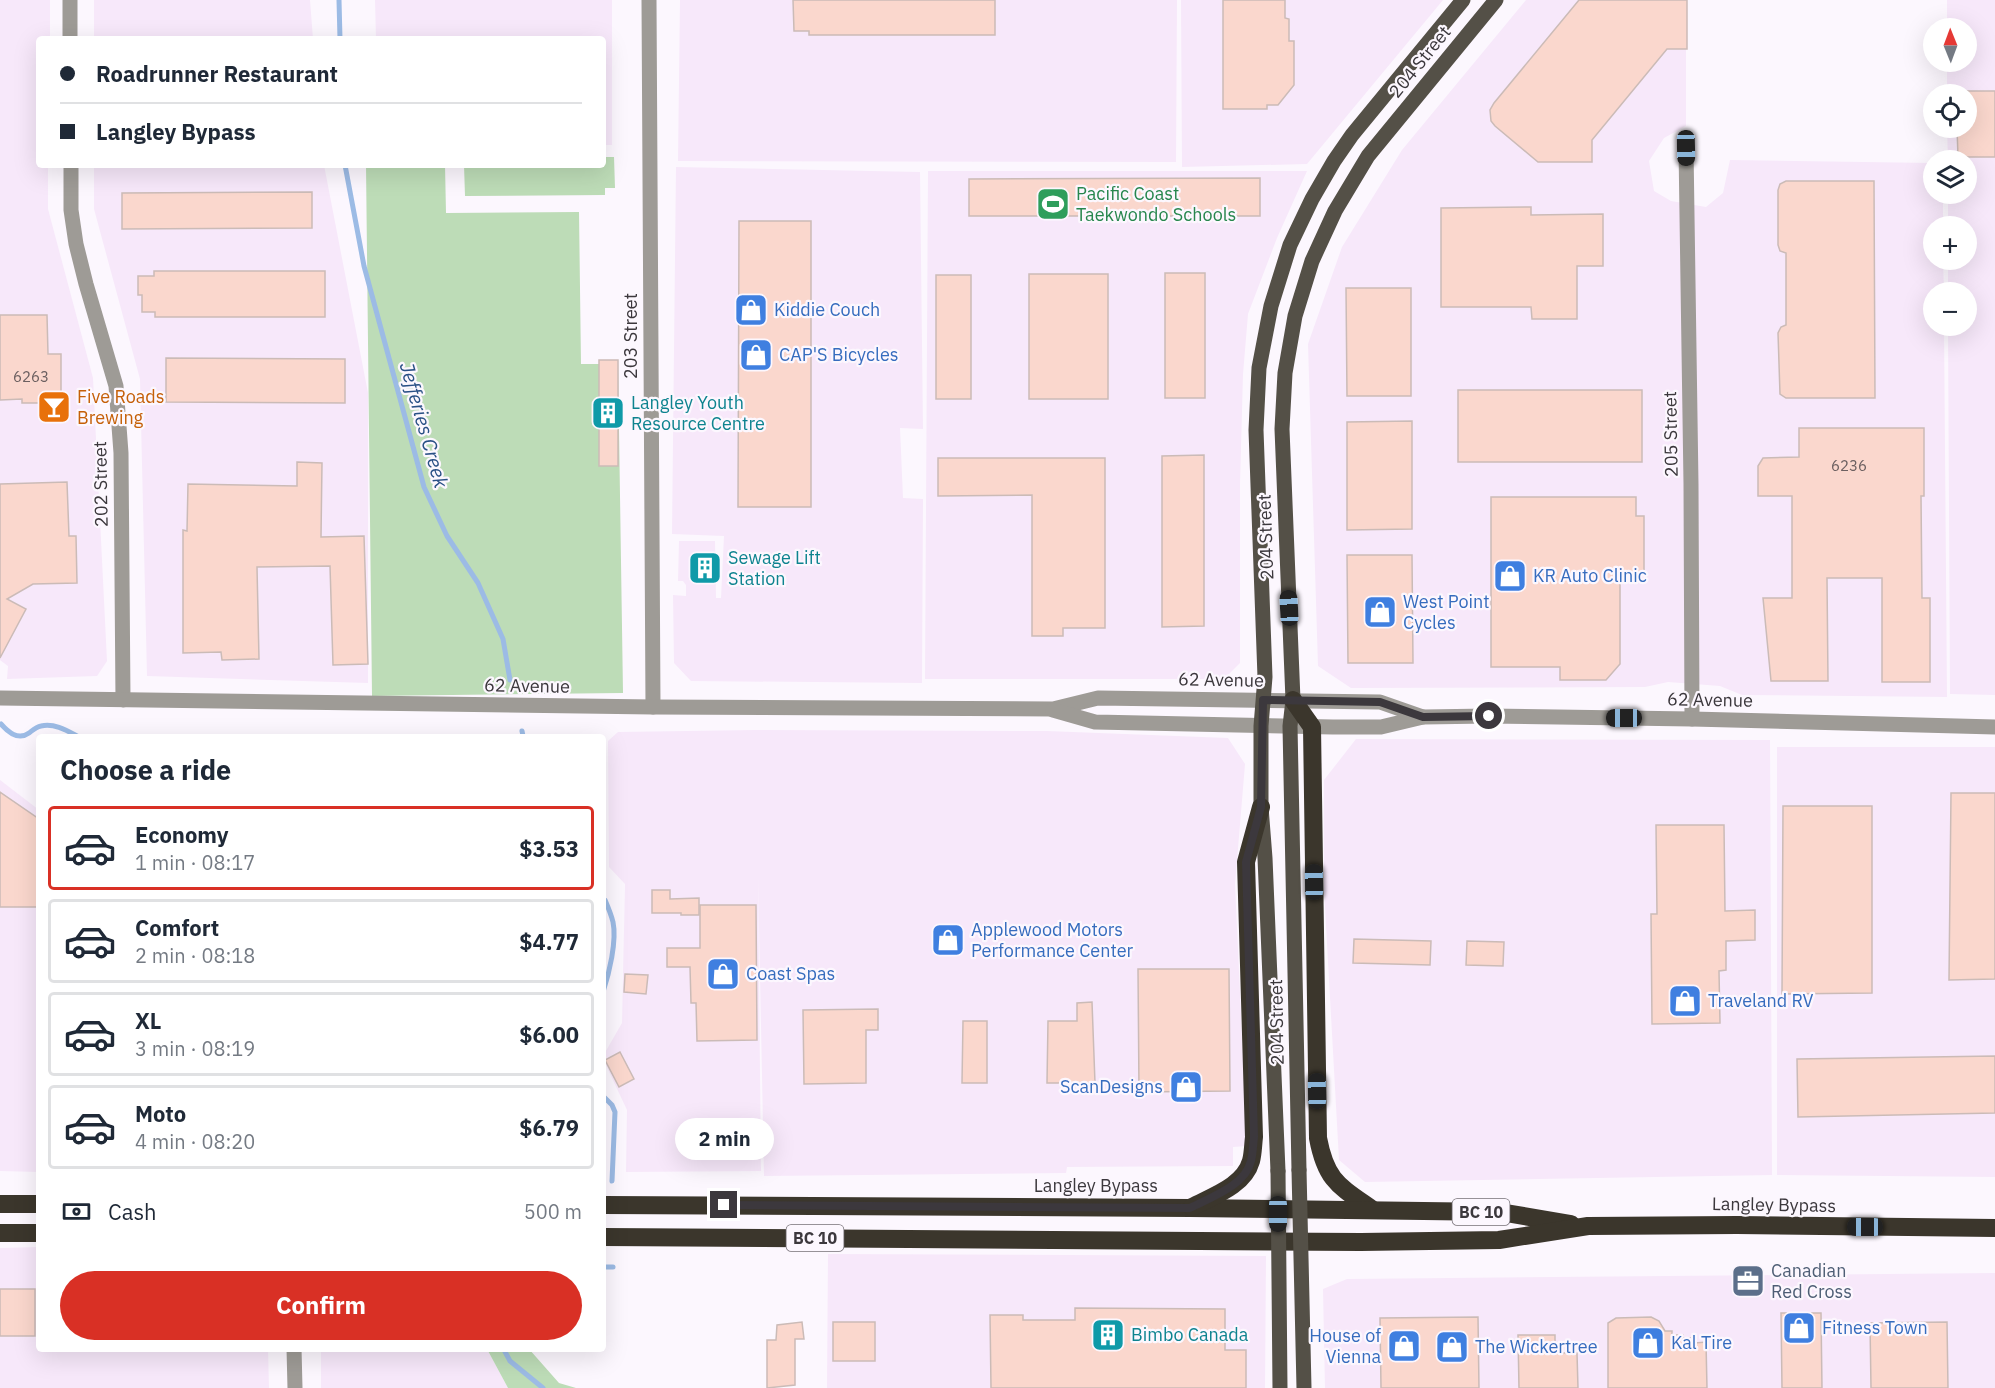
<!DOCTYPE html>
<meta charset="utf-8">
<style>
body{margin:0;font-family:"IBM Plex Sans",sans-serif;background:#f2f2f3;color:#1f2937;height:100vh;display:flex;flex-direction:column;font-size:22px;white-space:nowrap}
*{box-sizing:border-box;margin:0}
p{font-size:20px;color:#747a83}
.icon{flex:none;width:33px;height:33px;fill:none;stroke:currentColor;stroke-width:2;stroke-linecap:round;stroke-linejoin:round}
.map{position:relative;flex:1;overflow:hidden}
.drawer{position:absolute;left:36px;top:734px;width:570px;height:618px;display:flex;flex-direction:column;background:#fff;border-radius:6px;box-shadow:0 6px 24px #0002}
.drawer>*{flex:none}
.banner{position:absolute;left:36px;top:36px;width:570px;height:132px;border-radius:6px;box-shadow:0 6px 24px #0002;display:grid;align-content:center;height:132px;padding:0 24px;background:#fff}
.needle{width:39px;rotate:359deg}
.buttons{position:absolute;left:1923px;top:18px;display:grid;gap:12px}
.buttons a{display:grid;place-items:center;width:54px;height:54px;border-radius:50%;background:#fff;box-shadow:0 6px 24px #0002;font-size:30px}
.end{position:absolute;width:27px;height:27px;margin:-14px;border:8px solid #3c383d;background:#fff;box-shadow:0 0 0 3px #fff}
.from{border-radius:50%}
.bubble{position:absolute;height:42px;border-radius:21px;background:#fff;box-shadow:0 6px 24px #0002;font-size:20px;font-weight:800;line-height:42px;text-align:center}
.car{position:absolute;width:18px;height:36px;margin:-18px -9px;border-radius:8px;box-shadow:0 0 4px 2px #0007;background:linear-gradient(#222 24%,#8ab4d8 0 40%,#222 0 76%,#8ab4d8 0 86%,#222 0)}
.banner b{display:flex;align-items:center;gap:21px;height:57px;font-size:22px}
.banner b+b{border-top:2px solid #e0e1e3}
.banner i{width:15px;height:15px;background:#1f2937}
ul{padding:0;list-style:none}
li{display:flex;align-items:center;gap:18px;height:84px;margin:0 12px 9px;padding:0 12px;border:3px solid #e0e1e3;border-radius:6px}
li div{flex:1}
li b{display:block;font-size:22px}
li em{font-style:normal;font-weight:800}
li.active{border-color:#d93025}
li>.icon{width:54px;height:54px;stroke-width:1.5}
h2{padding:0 24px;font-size:27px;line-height:72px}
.pay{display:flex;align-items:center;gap:15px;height:66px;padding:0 24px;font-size:22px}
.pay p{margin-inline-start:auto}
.action{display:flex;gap:12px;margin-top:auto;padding:12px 24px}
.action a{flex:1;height:69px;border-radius:36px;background:#d93025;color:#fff;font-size:24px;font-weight:800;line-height:69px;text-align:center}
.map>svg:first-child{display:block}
</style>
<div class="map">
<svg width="1995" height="1388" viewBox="0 0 1995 1388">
<rect width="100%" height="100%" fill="#fcf7fe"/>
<g fill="#f7e8fa">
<polygon points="0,0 50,0 50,39 39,39 39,165 48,165 48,209 93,378 107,661 97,676 7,679 8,666 0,660"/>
<polygon points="94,0 310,0 313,39 94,39"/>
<polygon points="375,0 612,0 612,145 603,145 603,39 376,39"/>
<polygon points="680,0 1177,0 1176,162 678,161"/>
<polygon points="1181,0 1443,0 1307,164 1182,167"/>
<polygon points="1526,0 1686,0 1686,126 1664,138 1649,161 1654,191 1671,201 1706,207 1723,193 1730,160 1933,163 1934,194 1943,194 1943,226 1934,226 1934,260 1943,260 1944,292 1934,292 1934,326 1944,326 1947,697 1742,695 1720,686 1668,682 1645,687 1351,688 1318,666 1308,344 1342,247 1402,150"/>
<polygon points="1947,0 1995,0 1995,695 1950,694 1948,326 1966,326 1966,292 1948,292 1948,260 1966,260 1966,226 1948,226 1948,194 1966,194 1966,160 1948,160 1947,128 1966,128 1966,94 1947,94 1947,62 1966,62 1966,28 1947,28"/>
<polygon points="94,165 324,165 368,393 368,683 147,676 140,379 94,209"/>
<polygon points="676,167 920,172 923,429 900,428 903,498 923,499 922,683 691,681 674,663 673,595 686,596 686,585 683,581 678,581 679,541 715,541 716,598 721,598 724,536 672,534"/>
<polygon points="928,171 1307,171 1277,238 1248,314 1243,374 1240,484 1240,663 1224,679 925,679"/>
<polygon points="755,730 1047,731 1228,738 1245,764 1235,884 1247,1146 1233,1147 1233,1166 1067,1167 1066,1173 764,1176 758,876 761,1171 626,1172 627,1110 603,1059 603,1056 622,1023 625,884 609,867 608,741 618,732"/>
<polygon points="1356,739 1770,740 1772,1175 1365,1182 1339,1160 1324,889 1324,780"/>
<polygon points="1777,747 1995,747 1995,1177 1777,1175"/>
<polygon points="0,780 39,810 39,1172 0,1171"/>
<polygon points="39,1247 39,1348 268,1349 269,1388 0,1388 0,1248"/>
<polygon points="828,1254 1266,1256 1265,1388 827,1388"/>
<polygon points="1995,1273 1995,1388 1325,1388 1323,1289 1347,1279"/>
<polygon points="321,1348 487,1349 508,1388 321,1388"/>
</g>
<g fill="#bddcb7">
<polygon points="603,152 606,152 606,157 614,157 615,188 605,188 605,195 465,196 464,165 603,165"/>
<polygon points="366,165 445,165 446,213 579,212 581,364 618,364 623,693 372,696"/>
<polygon points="487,1349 529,1349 559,1383 576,1388 508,1388"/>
</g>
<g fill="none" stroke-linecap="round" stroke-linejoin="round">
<g stroke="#9cbbe5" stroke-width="5">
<polyline points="339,0 340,39"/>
<polyline points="345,165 364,266 424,487 447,536 478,583 503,639 510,680"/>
<path d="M 1,724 C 8,732 18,741 29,733 C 33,730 36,727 41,726 C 54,723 66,730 77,736"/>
<polyline points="522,731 523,736"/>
<path d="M 603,992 C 609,974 617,941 613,922 C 611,914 608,907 605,900"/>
<polyline points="603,1096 612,1105 615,1112 612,1181"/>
<polyline points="603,1267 613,1267"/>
<polyline points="503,1348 510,1361 543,1388"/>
</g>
</g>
<g fill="#fad7cd" stroke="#cbbbb7" stroke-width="1.5">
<polygon points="793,0 995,0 995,35 809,35 809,31 794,31"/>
<polygon points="1223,0 1285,0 1285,18 1289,19 1289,41 1294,41 1294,85 1278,105 1267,105 1267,109 1223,109"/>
<polygon points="1579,0 1687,0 1687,49 1667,49 1592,140 1592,162 1538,162 1495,126 1491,121 1490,110 1494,103"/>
<polygon points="1966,91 1995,91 1995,157 1958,157 1957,128 1966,128"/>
<polygon points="1260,178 1260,216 969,216 969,179"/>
<polygon points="1786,181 1874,181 1875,398 1786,398 1780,394 1778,333 1781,327 1786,325 1786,253 1780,251 1778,245 1778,190 1780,184"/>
<polygon points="312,192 312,228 122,229 122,193"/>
<polygon points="1531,207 1531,215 1603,214 1603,266 1577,266 1577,319 1532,319 1531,307 1441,307 1441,208"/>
<polygon points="739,221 811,221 811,507 738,507"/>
<polygon points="154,271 325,271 325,317 155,317 155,312 142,312 142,295 138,295 138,276 154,276"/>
<rect x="1165" y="273" width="40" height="125"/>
<rect x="1029" y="274" width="79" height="125"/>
<rect x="936" y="275" width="35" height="124"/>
<polygon points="1346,288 1411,288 1411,396 1347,396"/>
<polygon points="0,315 47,315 48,354 61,354 61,403 22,403 22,399 0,400"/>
<polygon points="166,358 345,359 345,403 166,402"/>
<rect x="599" y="360" width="19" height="106"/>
<rect x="1458" y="390" width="184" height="72"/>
<polygon points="1412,421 1412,529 1347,530 1347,422"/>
<polygon points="1799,428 1924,428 1924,496 1921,496 1922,598 1930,598 1930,682 1882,682 1882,578 1827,578 1828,681 1771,681 1763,598 1792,598 1792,496 1758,496 1758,466 1763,458 1799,457"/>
<polygon points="1204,455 1204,626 1162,627 1162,456"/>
<polygon points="938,458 1105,458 1105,628 1063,628 1063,636 1032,636 1032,495 938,496"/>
<polygon points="297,462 322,463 321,537 364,536 368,664 333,665 330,566 257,567 259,659 222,660 221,652 183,653 183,530 187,531 188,484 297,486"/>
<polygon points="67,482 69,536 76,536 77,583 33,584 7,599 26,609 0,658 0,484"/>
<polygon points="1491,497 1636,497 1636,516 1644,516 1644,571 1639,578 1620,578 1620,664 1606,680 1560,680 1560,667 1491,667"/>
<polygon points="1347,555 1412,555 1413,663 1348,663"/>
<polygon points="696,556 713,556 714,580 696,580"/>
<polygon points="0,792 39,819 39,907 0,907"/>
<polygon points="1951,793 1995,793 1995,979 1949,980"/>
<polygon points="1783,806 1872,806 1872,993 1782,994"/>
<polygon points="1656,825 1724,825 1725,911 1755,910 1755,940 1726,941 1726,970 1719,971 1720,1023 1652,1024 1651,914 1657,914"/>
<polygon points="652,890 670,890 670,899 699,898 699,915 681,915 681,913 652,913"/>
<polygon points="700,905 756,905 757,1040 697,1041 696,1003 691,1003 690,967 667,967 667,948 700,948"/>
<polygon points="1354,939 1431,941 1430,965 1353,963"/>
<polygon points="1467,941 1504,942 1503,966 1466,965"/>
<polygon points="1138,969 1229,969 1230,1091 1139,1092"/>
<polygon points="625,974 648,975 646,994 624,992"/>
<polygon points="1092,1002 1095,1083 1047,1083 1048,1021 1077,1021 1077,1003"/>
<polygon points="878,1009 878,1030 866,1030 866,1083 804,1084 803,1010"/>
<polygon points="963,1021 987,1021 987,1083 962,1083"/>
<polygon points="620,1052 634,1079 619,1087 605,1060"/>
<polygon points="1995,1056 1995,1113 1798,1117 1797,1059"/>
<rect x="0" y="1289" width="35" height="47"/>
<polygon points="1075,1308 1225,1309 1225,1350 1246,1350 1246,1388 991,1388 990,1315 1023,1315 1023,1320 1075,1320"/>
<polygon points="1781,1313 1821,1313 1822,1388 1782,1388"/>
<polygon points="1478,1317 1479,1388 1381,1388 1380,1318"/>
<polygon points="1651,1317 1659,1321 1665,1331 1672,1331 1672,1335 1683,1335 1683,1338 1695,1338 1695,1343 1706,1342 1707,1388 1608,1388 1608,1323 1616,1318"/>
<polygon points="802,1322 804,1339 795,1339 795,1385 767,1388 767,1340 776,1340 777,1325"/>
<rect x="833" y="1322" width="42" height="39"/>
<polygon points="1947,1322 1948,1388 1871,1388 1870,1323"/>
<polygon points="1518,1335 1555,1335 1555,1353 1577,1353 1578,1388 1519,1388"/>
</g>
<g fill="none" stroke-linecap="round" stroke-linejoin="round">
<g stroke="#9e9b96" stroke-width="15">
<polyline points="70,0 70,39"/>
<polyline points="649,0 653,707"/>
<polyline points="1686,148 1691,484 1692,719"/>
<polyline points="71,165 71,210 76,244 86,284 116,386 121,453 123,700"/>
<polyline points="0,698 653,707 1053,709 1098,698 1380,702 1423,717"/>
<polyline points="1053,710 1095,722 1333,727 1381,727 1423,717 1489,716 1692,719 1995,727"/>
<polyline points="294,1348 295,1388"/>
</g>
<g stroke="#545047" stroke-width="15">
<polyline points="1299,1170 1290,726 1293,700 1282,429 1285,373 1295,316 1312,261 1335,211 1368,156 1496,0"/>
<polyline points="1278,1171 1265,858 1261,807 1261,726 1265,677 1256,430 1259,368 1271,306 1290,245 1312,199 1334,161 1352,135 1463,0"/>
</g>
<g stroke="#3b362c" stroke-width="18">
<path d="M 1293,700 L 1312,727 L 1318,1138 C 1326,1181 1339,1186 1373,1210"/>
<polyline points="0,1204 39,1204"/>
<polyline points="603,1205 1190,1208 1500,1212 1571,1224"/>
<path d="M 1192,1207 C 1213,1196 1244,1186 1251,1161 C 1253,1154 1253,1145 1254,1137 L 1246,862 L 1261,807"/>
<polyline points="0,1233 39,1233"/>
<polyline points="603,1237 1361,1242 1499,1240 1588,1226 1737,1225 1995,1228"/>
</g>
<g stroke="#545047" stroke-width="15">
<polyline points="1299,1170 1304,1388"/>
<polyline points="1278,1171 1280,1388"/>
</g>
</g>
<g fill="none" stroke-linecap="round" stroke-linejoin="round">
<path stroke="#3c383d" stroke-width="8" d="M 724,1205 L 1190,1208 C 1211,1197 1245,1186 1251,1161 C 1253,1153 1253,1145 1254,1137 L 1246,862 L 1261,807 L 1263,700 L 1380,702 L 1423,717 L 1489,716"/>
</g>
<defs>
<g id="stadium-square" transform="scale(1.725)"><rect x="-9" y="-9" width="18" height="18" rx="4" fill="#2e9e5b" stroke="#fcf7fe"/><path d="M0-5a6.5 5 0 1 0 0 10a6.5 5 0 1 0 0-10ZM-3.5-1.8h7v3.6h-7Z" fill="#fff"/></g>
<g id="shop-square" transform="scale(1.725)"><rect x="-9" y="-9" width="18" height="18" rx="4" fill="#3f7fe0" stroke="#fcf7fe"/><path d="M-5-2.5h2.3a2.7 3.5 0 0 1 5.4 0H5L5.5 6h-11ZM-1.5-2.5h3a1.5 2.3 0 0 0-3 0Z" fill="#fff"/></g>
<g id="bar-square" transform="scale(1.725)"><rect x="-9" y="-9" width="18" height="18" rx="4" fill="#e8710a" stroke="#fcf7fe"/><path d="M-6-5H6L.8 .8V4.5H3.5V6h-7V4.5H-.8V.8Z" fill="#fff"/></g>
<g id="building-square" transform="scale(1.725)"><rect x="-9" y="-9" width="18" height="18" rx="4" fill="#0f9aa8" stroke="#fcf7fe"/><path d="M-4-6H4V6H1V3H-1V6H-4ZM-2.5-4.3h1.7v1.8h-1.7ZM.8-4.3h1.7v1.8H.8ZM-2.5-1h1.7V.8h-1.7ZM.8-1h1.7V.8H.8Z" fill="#fff"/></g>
<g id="office-square" transform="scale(1.725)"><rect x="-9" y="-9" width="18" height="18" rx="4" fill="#5c6f8a" stroke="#fcf7fe"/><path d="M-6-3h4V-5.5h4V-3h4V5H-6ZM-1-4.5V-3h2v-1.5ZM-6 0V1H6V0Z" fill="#fff"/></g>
</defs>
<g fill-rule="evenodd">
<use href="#stadium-square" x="1053" y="204"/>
<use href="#shop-square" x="751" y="310"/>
<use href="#shop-square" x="756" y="355"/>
<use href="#bar-square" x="54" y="407"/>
<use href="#building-square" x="608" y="413"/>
<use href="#building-square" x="705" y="568"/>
<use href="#shop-square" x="1510" y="576"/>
<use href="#shop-square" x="1380" y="612"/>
<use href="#shop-square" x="948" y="940"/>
<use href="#shop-square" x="723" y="974"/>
<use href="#shop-square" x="1685" y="1001"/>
<use href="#shop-square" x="1186" y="1087"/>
<use href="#office-square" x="1748" y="1281"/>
<use href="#shop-square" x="1799" y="1328"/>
<use href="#building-square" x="1108" y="1335"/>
<use href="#shop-square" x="1648" y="1343"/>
<use href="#shop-square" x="1404" y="1346"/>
<use href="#shop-square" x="1452" y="1347"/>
</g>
<g text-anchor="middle" stroke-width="4.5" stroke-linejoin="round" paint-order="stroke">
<g font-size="15" fill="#6c6061">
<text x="31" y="382">6263</text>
<text x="1849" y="471">6236</text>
</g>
<g fill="#fcf7fe" stroke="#767177" stroke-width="1.5">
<rect x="1452.5" y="1199" width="57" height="26" rx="4.5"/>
<rect x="786.5" y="1225" width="57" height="26" rx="4.5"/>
</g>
<g font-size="16" font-weight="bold" fill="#3c383d">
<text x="1481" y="1218">BC 10</text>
<text x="815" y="1244">BC 10</text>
</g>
<g font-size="18" fill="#3c383d" stroke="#fcf7fe">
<text transform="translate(1420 62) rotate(-51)" y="6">204 Street</text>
<text transform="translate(631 336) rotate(-90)" y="6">203 Street</text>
<text transform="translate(1671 434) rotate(-91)" y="6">205 Street</text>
<text transform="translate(101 484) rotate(-91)" y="6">202 Street</text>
<text transform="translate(1266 537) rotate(-92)" y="6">204 Street</text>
<text transform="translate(1221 680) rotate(1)" y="6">62 Avenue</text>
<text transform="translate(527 686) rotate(1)" y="6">62 Avenue</text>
<text transform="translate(1710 700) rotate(1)" y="6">62 Avenue</text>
<text transform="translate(1277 1022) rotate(-91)" y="6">204 Street</text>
<text x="1096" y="1192">Langley Bypass</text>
<text transform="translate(1774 1205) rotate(1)" y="6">Langley Bypass</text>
</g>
<g font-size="18" fill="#27864d" stroke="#fcf7fe" text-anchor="start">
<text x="1076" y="200">Pacific Coast<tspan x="1076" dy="21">Taekwondo Schools</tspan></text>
</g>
<g font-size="18" fill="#366cbe" stroke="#fcf7fe" text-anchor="start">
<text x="774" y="316">Kiddie Couch</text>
<text x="779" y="361">CAP'S Bicycles</text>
<text x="1533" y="582">KR Auto Clinic</text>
<text x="1403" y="608">West Point<tspan x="1403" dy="21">Cycles</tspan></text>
<text x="971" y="936">Applewood Motors<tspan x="971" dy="21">Performance Center</tspan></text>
<text x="746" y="980">Coast Spas</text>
<text x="1708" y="1007">Traveland RV</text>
<text x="1163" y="1093" text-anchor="end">ScanDesigns</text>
<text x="1822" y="1334">Fitness Town</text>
<text x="1381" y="1342" text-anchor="end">House of<tspan x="1381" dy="21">Vienna</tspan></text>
<text x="1671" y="1349">Kal Tire</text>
<text x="1475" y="1353">The Wickertree</text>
</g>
<g font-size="18" fill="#c56008" stroke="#fcf7fe" text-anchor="start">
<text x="77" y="403">Five Roads<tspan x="77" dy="21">Brewing</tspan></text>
</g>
<g font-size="18" fill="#0d838f" stroke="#fcf7fe" text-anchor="start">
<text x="631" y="409">Langley Youth<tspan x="631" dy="21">Resource Centre</tspan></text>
<text x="728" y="564">Sewage Lift<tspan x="728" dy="21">Station</tspan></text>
<text x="1131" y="1341">Bimbo Canada</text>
</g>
<g font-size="18" fill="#4e5e75" stroke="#fcf7fe" text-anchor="start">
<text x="1771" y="1277">Canadian<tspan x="1771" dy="21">Red Cross</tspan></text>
</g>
<g font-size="20" font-style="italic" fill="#295085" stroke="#fcf7fe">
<text transform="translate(424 425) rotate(74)" y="7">Jefferies Creek</text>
</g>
</g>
</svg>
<div class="buttons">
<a><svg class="needle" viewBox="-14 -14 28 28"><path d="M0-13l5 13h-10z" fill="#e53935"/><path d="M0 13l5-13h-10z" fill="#747a83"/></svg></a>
<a><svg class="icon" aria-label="locate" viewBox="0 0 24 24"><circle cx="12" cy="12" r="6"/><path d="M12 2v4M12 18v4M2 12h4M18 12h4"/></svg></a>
<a><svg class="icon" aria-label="layers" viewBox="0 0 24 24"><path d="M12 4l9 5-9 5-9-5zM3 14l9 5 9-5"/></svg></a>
<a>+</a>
<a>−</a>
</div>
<i class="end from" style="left:1489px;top:716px"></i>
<i class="end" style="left:724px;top:1205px"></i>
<div class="bubble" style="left:675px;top:1118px;width:99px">2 min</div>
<i class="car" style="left:1686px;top:148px;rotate:179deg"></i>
<i class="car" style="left:1289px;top:608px;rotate:357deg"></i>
<i class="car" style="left:1624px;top:718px;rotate:270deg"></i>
<i class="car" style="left:1314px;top:882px;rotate:359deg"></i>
<i class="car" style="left:1317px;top:1091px;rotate:359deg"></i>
<i class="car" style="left:1278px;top:1214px;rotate:180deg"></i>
<i class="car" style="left:1865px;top:1227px;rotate:270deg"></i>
<div class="banner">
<b><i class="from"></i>Roadrunner Restaurant</b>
<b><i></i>Langley Bypass</b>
</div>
<section class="drawer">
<h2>Choose a ride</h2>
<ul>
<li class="active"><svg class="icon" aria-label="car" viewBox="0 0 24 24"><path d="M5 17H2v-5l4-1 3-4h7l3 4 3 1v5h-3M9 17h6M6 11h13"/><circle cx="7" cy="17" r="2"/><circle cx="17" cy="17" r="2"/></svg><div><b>Economy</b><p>1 min · 08:17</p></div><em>$3.53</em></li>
<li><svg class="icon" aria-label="car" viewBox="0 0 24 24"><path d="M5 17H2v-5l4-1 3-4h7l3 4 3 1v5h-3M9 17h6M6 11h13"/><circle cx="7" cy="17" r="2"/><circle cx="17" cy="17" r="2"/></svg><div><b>Comfort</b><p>2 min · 08:18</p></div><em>$4.77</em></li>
<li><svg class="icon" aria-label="car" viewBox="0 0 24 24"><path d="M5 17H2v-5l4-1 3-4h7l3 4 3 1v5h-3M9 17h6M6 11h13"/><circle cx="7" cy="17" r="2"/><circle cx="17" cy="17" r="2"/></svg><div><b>XL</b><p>3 min · 08:19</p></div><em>$6.00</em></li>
<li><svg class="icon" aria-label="car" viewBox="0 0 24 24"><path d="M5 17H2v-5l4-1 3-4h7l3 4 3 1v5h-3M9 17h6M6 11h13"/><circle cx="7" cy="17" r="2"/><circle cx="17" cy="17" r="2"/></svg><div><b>Moto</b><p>4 min · 08:20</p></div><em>$6.79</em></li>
</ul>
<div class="pay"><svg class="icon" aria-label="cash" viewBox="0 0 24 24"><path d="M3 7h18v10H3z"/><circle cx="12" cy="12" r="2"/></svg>Cash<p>500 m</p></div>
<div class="action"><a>Confirm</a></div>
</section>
</div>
